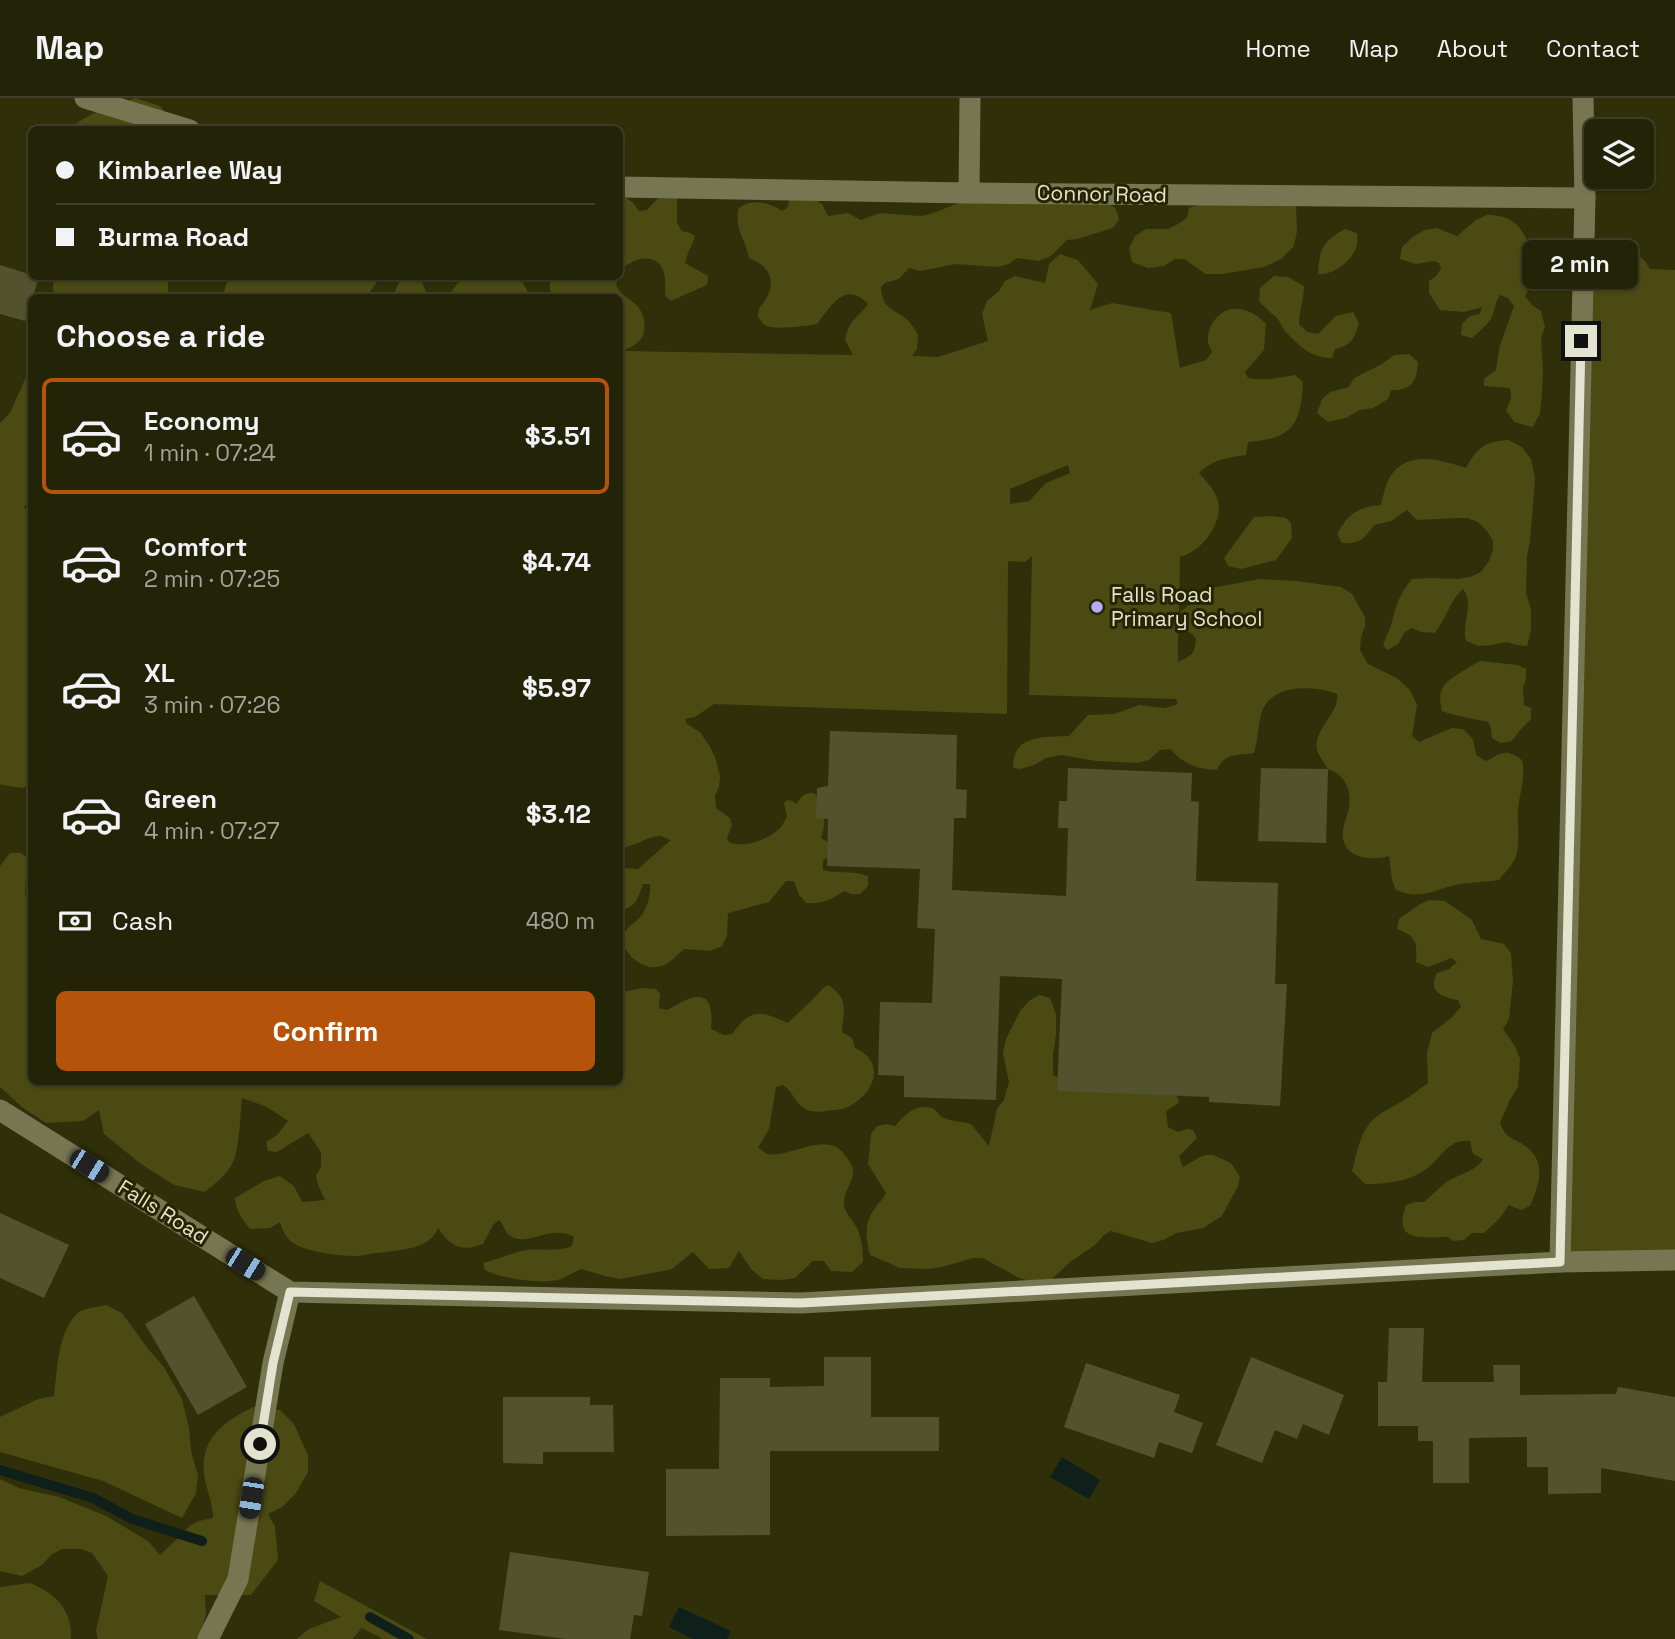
<!DOCTYPE html>
<meta charset="utf-8">
<style>
body{margin:0;font-family:"Space Grotesk",sans-serif;background:#2f2f16;color:#f1f3f6;height:100vh;display:flex;flex-direction:column;font-size:26px;white-space:nowrap}
*{box-sizing:border-box;margin:0}
p{font-size:23px;color:#a3a49c}
.icon{flex:none;width:38px;height:38px;fill:none;stroke:currentColor;stroke-width:2;stroke-linecap:round;stroke-linejoin:round}
.map{position:relative;flex:1;overflow:hidden}
.side{position:absolute;left:28px;top:196px;width:595px;height:791px;display:flex;flex-direction:column;background:#232308;border-radius:10px;box-shadow:0 2px 5px #0004,0 0 0 2px #404029}
.side>*{flex:none}
.top-card{position:absolute;left:28px;top:28px;width:595px;height:154px;border-radius:10px;box-shadow:0 2px 5px #0004,0 0 0 2px #404029;display:grid;align-content:center;height:154px;padding:0 28px;background:#232308}
.fabs{position:absolute;left:1584px;top:21px;display:grid;gap:14px}
.fabs a{display:grid;place-items:center;width:70px;height:70px;border-radius:10px;background:#232308;box-shadow:0 2px 5px #0004,0 0 0 2px #404029;font-size:35px}
.end{position:absolute;width:32px;height:32px;margin:-16px;border:9px solid #e3e4d0;background:#111;box-shadow:0 0 0 4px #111}
.from{border-radius:50%}
.bubble{position:absolute;height:49px;border-radius:10px;background:#232308;box-shadow:0 2px 5px #0004,0 0 0 2px #404029;font-size:23px;font-weight:700;line-height:49px;text-align:center}
.car{position:absolute;width:21px;height:42px;margin:-21px -10px;border-radius:9px;box-shadow:0 0 5px 2px #0007;background:linear-gradient(#222 24%,#8ab4d8 0 40%,#222 0 76%,#8ab4d8 0 86%,#222 0)}
.top-card b{display:flex;align-items:center;gap:24px;height:66px;font-size:26px}
.top-card b+b{border-top:2px solid #404029}
.top-card i{width:18px;height:18px;background:#f1f3f6}
ul{padding:0;list-style:none}
li{display:flex;align-items:center;gap:21px;height:116px;margin:0 14px 10px;padding:0 14px;border:4px solid transparent;border-radius:10px}
li div{flex:1}
li b{display:block;font-size:26px}
li em{font-style:normal;font-weight:700}
li.active{border-color:#b45309}
li>.icon{width:63px;height:63px;stroke-width:1.5}
h2{padding:0 28px;font-size:32px;line-height:84px}
.pay{display:flex;align-items:center;gap:18px;height:77px;padding:0 28px;font-size:26px}
.pay p{margin-inline-start:auto}
.action{display:flex;gap:14px;margin-top:auto;padding:14px 28px}
.action a{flex:1;height:80px;border-radius:10px;background:#b45309;color:#fff;font-size:28px;font-weight:700;line-height:80px;text-align:center}
header{display:flex;align-items:center;gap:42px;box-sizing:border-box;height:98px;padding:0 35px;background:#232308;border-bottom:2px solid #404029}
header strong{font-size:33px}
nav{display:flex;gap:38px;margin-inline-start:auto;font-size:24px}
.map>svg:first-child{display:block}
</style>
<header>
<strong>Map</strong>
<nav><a>Home</a><a>Map</a><a>About</a><a>Contact</a></nav>
</header>
<div class="map">
<svg width="1675" height="1541" viewBox="0 0 1675 1541">
<rect width="100%" height="100%" fill="#2f2f0a"/>
<g fill="#4b4a13" fill-rule="evenodd">
<polygon points="135,0 160,8 179,32 65,32 92,16"/>
<path d="M 620,95 L 633,105 L 639,113 L 647,112 L 661,97 L 677,98 L 677,125 L 682,133 L 690,135 L 695,138 C 692,148 687,155 685,165 L 708,178 L 707,187 L 671,203 L 665,197 C 665,190 666,181 664,175 C 658,152 630,160 620,174 Z"/>
<path d="M 812,99 L 822,106 L 828,118 L 848,115 L 861,122 L 880,115 L 921,118 L 931,116 L 961,104 L 1109,105 L 1116,111 L 1119,121 L 1113,130 L 1077,141 L 1067,142 L 1051,158 L 1039,163 L 1017,160 L 1009,166 L 997,169 L 956,166 L 920,173 L 909,170 L 899,181 L 885,185 L 881,189 C 882,207 888,209 901,217 C 909,222 913,229 918,236 L 917,251 L 912,258 L 938,259 L 988,243 L 982,216 L 987,203 L 999,193 L 1005,183 L 1015,178 L 1045,185 L 1049,166 L 1060,156 L 1078,162 L 1098,186 L 1090,212 L 1112,205 L 1171,215 L 1180,270 L 1206,262 L 1212,254 C 1211,251 1209,248 1208,244 C 1207,239 1209,232 1211,228 C 1224,203 1249,208 1266,226 L 1264,252 L 1245,274 L 1248,280 C 1265,283 1279,280 1295,277 L 1303,284 C 1301,327 1292,341 1248,344 L 1246,357 C 1228,360 1213,361 1199,375 C 1207,384 1218,395 1219,408 C 1219,431 1201,453 1180,459 L 1179,515 L 1198,500 L 1206,491 L 1260,481 L 1296,483 L 1341,489 L 1352,496 L 1365,519 L 1365,528 L 1361,539 L 1360,552 L 1368,566 L 1397,580 L 1410,592 L 1417,607 L 1412,638 L 1419,644 L 1452,630 L 1463,631 L 1473,641 L 1476,657 L 1486,663 C 1503,655 1505,650 1522,662 C 1526,680 1520,693 1518,711 C 1517,725 1520,741 1517,755 C 1515,765 1505,774 1499,782 C 1485,784 1469,784 1455,787 C 1432,793 1420,802 1396,792 L 1392,782 L 1389,758 C 1369,764 1339,759 1343,731 C 1344,724 1348,717 1349,710 C 1352,693 1345,676 1328,671 C 1325,667 1322,662 1319,657 C 1308,634 1340,617 1337,596 C 1313,587 1269,585 1261,617 C 1258,629 1258,642 1254,655 C 1237,658 1225,654 1217,672 C 1196,671 1184,666 1170,651 L 1160,652 L 1149,662 L 1138,665 L 1096,663 L 1061,657 L 1046,660 L 1034,667 L 1020,671 L 1013,670 C 1012,636 1045,639 1069,638 L 1088,617 L 1114,616 L 1139,607 L 1165,610 L 1178,606 L 1176,601 L 1029,597 L 1032,458 L 1025,464 L 1008,463 L 1007,616 L 714,606 L 695,619 L 685,621 L 687,626 L 700,634 L 709,647 L 715,659 L 720,678 L 719,689 L 715,698 L 716,710 L 730,720 L 732,727 L 727,740 L 729,744 C 744,751 770,741 781,729 C 782,728 786,720 787,719 L 784,705 L 787,702 L 793,703 L 796,706 C 801,698 805,695 814,695 C 824,707 827,727 821,740 L 831,746 L 832,755 L 823,763 L 823,772 C 838,776 852,772 868,778 L 868,788 L 860,796 L 851,796 L 844,793 C 831,802 822,806 806,805 L 799,797 L 794,783 L 786,783 L 769,804 L 728,815 L 727,838 L 722,848 L 710,853 L 684,851 C 675,859 668,868 656,869 C 641,871 621,854 623,839 C 624,831 632,827 637,822 C 646,815 651,798 650,786 L 643,786 C 638,800 636,811 620,811 L 620,772 L 624,770 L 638,771 L 671,742 C 670,742 662,738 660,738 C 649,738 633,749 620,750 L 620,200 L 553,199 L 550,192 L 550,179 L 617,179 C 617,182 616,186 617,189 C 621,198 633,202 638,209 C 646,218 648,237 637,245 C 633,249 627,250 623,253 L 853,257 L 845,242 C 849,221 857,221 868,206 C 844,182 832,208 817,226 C 808,228 774,232 766,228 C 762,226 761,222 758,219 C 758,207 762,209 767,199 C 777,180 767,167 749,160 C 745,139 735,134 738,111 C 750,100 769,104 782,113 L 788,109 L 789,102 ZM 1068,367 L 1070,375 L 1046,385 L 1029,403 L 1010,406 L 1010,391 ZM 1178,530 L 1191,535 L 1196,541 C 1195,556 1191,558 1178,564 Z"/>
<polygon points="1201,106 1296,107 1297,133 1294,148 1281,161 1264,169 1223,176 1206,176 1184,161 1175,161 1164,168 1148,170 1132,164 1129,151 1135,138 1146,131 1168,131 1178,126 1187,120 1189,110"/>
<path d="M 1487,117 C 1514,117 1524,130 1531,154 C 1534,164 1535,172 1532,182 C 1531,188 1527,193 1525,198 L 1532,207 L 1541,213 L 1545,229 L 1541,240 L 1543,274 L 1542,295 L 1540,315 L 1533,329 L 1514,324 L 1506,312 L 1511,300 L 1510,290 L 1484,288 L 1484,281 L 1496,272 L 1500,247 L 1514,208 L 1508,200 L 1500,197 C 1495,204 1495,211 1492,219 C 1487,228 1479,233 1472,240 L 1461,237 L 1462,226 L 1470,218 L 1480,216 L 1482,209 L 1464,214 L 1440,212 L 1429,195 L 1429,183 L 1436,178 L 1441,171 L 1439,165 L 1434,163 L 1416,166 L 1400,161 L 1402,149 L 1414,138 L 1425,132 L 1437,130 L 1457,138 L 1476,122 Z"/>
<path d="M 1345,131 L 1357,135 C 1357,139 1358,143 1357,146 C 1354,162 1333,178 1318,176 C 1319,151 1323,143 1345,131 Z"/>
<polygon points="1637,156 1644,162 1650,171 1675,172 1675,1162 1560,1164 1583,170 1617,171 1624,158"/>
<path d="M 402,178 C 427,178 418,181 429,199 L 392,199 Z"/>
<path d="M 1274,178 L 1288,179 L 1304,188 C 1304,202 1299,213 1299,226 L 1307,234 L 1318,236 L 1336,218 L 1353,214 L 1359,225 C 1354,241 1352,247 1335,251 L 1332,260 C 1311,260 1299,248 1285,233 C 1282,229 1280,223 1276,219 C 1270,214 1264,209 1259,203 L 1260,190 Z"/>
<polygon points="54,179 168,179 168,199 55,199 53,190"/>
<polygon points="229,179 379,178 379,181 369,195 314,196 311,200 222,199"/>
<path d="M 465,179 L 520,179 L 530,199 L 449,199 C 453,192 457,183 465,179 Z"/>
<path d="M 1409,256 L 1418,264 C 1417,283 1412,293 1391,292 L 1388,301 L 1373,310 L 1360,312 L 1346,320 L 1328,324 L 1317,315 L 1322,301 L 1330,294 L 1349,289 L 1354,280 L 1382,266 L 1394,257 Z"/>
<polygon points="31,268 31,396 24,410 32,415 32,468 30,470 32,472 32,686 23,690 2,687 0,685 0,325 10,315"/>
<path d="M 1508,342 L 1522,349 L 1531,361 L 1535,381 L 1530,444 L 1527,458 L 1526,495 L 1531,511 L 1531,533 L 1527,548 L 1517,547 L 1507,544 L 1491,547 L 1479,548 L 1466,543 C 1461,527 1475,506 1463,491 C 1450,502 1446,521 1435,535 L 1421,534 L 1412,530 L 1404,535 L 1398,546 L 1388,552 L 1383,548 C 1385,540 1389,534 1391,527 C 1396,508 1399,496 1412,481 L 1433,480 L 1457,481 L 1470,479 L 1481,474 L 1489,463 L 1493,452 L 1493,443 L 1487,433 L 1478,424 L 1467,420 L 1455,420 L 1417,422 L 1407,412 L 1391,423 L 1374,427 C 1364,441 1360,446 1342,445 L 1337,436 C 1348,416 1357,409 1381,407 C 1383,400 1384,392 1387,385 C 1402,350 1439,361 1466,370 C 1477,350 1485,343 1508,342 Z"/>
<polygon points="1272,418 1286,420 1291,425 1292,440 1276,462 1241,471 1228,468 1224,460 1254,419"/>
<path d="M 1480,563 L 1517,567 L 1526,571 L 1526,581 L 1523,590 L 1524,607 L 1531,610 L 1531,621 L 1520,632 L 1512,643 L 1501,645 L 1492,640 L 1491,630 L 1488,624 C 1473,620 1457,619 1442,613 C 1437,592 1442,586 1460,575 C 1466,571 1472,567 1480,563 Z"/>
<path d="M 10,755 L 21,755 L 27,760 L 25,797 L 31,800 L 32,984 L 620,984 L 620,893 L 623,894 L 643,890 L 656,891 L 660,896 L 659,910 L 667,912 C 681,905 707,885 711,914 C 712,920 711,926 711,931 L 724,937 L 732,936 C 751,910 759,912 788,925 C 797,916 806,908 815,899 C 820,894 822,890 828,887 C 850,901 843,912 842,934 L 852,940 L 855,950 C 890,966 871,1001 843,1011 C 838,1012 831,1012 826,1013 C 821,1014 815,1014 810,1013 C 796,1009 794,994 783,987 L 776,989 L 769,1031 L 758,1050 C 759,1050 767,1056 767,1056 C 789,1061 827,1031 845,1057 C 848,1060 852,1067 853,1071 C 854,1083 845,1092 844,1103 C 842,1113 854,1123 858,1132 C 862,1143 863,1152 863,1164 L 852,1174 L 831,1173 L 824,1163 L 813,1163 L 795,1180 L 782,1182 L 763,1181 L 751,1171 L 739,1153 L 729,1170 L 709,1171 L 693,1154 L 672,1171 L 621,1181 L 605,1178 L 581,1171 C 575,1174 568,1178 561,1181 C 543,1187 502,1181 485,1172 L 483,1165 C 496,1162 508,1157 521,1153 C 537,1149 557,1155 572,1148 L 574,1139 C 551,1125 523,1152 508,1136 C 504,1132 504,1127 499,1122 L 493,1127 L 483,1146 C 461,1154 451,1149 438,1130 C 431,1152 395,1153 375,1155 C 368,1156 361,1158 354,1158 C 338,1158 308,1154 295,1146 C 286,1141 283,1133 280,1124 L 270,1130 L 250,1131 C 242,1121 236,1113 235,1100 L 264,1083 L 280,1078 L 294,1088 L 302,1104 L 325,1102 L 318,1087 L 316,1078 L 321,1069 L 321,1054 L 308,1035 L 277,1054 L 268,1053 L 266,1044 L 277,1037 L 288,1023 L 267,1009 L 242,1000 C 240,1017 240,1052 232,1066 C 226,1078 214,1086 205,1094 L 174,1087 L 141,1066 L 104,1036 L 99,1012 L 83,1023 L 46,1025 L 22,1009 L 0,989 L 0,768 Z"/>
<path d="M 1429,802 L 1445,803 L 1472,822 L 1481,841 L 1504,846 L 1511,855 L 1513,883 L 1509,921 L 1503,931 L 1515,948 L 1520,961 L 1518,989 L 1510,1002 L 1500,1025 C 1506,1041 1512,1039 1524,1047 C 1548,1063 1539,1087 1530,1108 L 1521,1112 L 1509,1107 L 1500,1120 L 1484,1135 L 1472,1135 L 1464,1142 L 1453,1143 L 1448,1139 C 1423,1139 1392,1146 1406,1107 L 1415,1104 L 1424,1104 C 1431,1098 1438,1091 1445,1085 C 1457,1077 1477,1073 1483,1061 L 1473,1056 L 1470,1043 C 1447,1041 1441,1061 1425,1072 C 1408,1084 1385,1086 1365,1086 L 1352,1073 C 1356,1058 1359,1039 1369,1026 C 1378,1015 1389,1011 1401,1004 C 1410,999 1419,991 1428,985 L 1427,955 L 1432,935 L 1451,920 L 1461,909 L 1458,902 C 1443,900 1427,894 1437,875 L 1449,871 L 1457,864 L 1451,860 L 1428,869 L 1416,864 C 1417,844 1417,839 1397,831 L 1399,821 L 1420,806 Z"/>
<path d="M 1039,897 L 1050,900 L 1056,916 L 1056,937 L 1053,957 L 1053,977 L 1075,987 L 1172,988 L 1179,1003 L 1177,1006 L 1166,1013 L 1168,1029 L 1178,1034 L 1187,1031 L 1193,1032 L 1197,1040 L 1179,1058 L 1183,1069 L 1200,1059 L 1206,1057 L 1213,1057 L 1231,1065 L 1240,1079 L 1238,1088 L 1222,1118 L 1203,1130 L 1177,1135 L 1163,1142 L 1152,1145 L 1111,1133 L 1104,1137 L 1095,1147 L 1070,1164 L 1050,1183 L 1034,1184 L 1019,1180 L 983,1160 L 973,1160 L 942,1169 L 929,1171 L 900,1170 L 870,1157 C 866,1143 864,1125 873,1113 C 877,1106 883,1102 886,1095 L 868,1066 L 871,1036 L 877,1028 L 887,1026 L 895,1028 C 904,1017 918,1003 934,1011 C 937,1013 939,1017 942,1019 C 950,1024 962,1023 971,1026 L 989,1048 L 997,1011 L 1004,1002 L 1009,984 L 1003,955 L 1006,941 L 1020,913 L 1029,903 Z"/>
<path d="M 106,1207 L 122,1215 L 149,1252 L 164,1269 L 182,1301 L 189,1330 L 191,1353 L 198,1378 L 196,1395 L 182,1420 L 103,1383 L 0,1354 L 0,1319 L 38,1301 L 54,1298 C 57,1273 58,1231 79,1214 C 85,1210 99,1209 106,1207 Z"/>
<path d="M 253,1309 L 280,1312 L 294,1326 L 308,1357 L 308,1374 L 296,1395 L 282,1409 L 268,1416 L 275,1428 L 278,1462 L 251,1497 L 205,1497 L 206,1515 L 200,1541 L 98,1541 L 96,1533 L 108,1478 L 92,1455 L 81,1451 L 62,1451 L 51,1457 L 42,1467 L 22,1478 L 0,1473 L 0,1381 L 19,1390 L 59,1399 L 106,1418 L 148,1443 L 160,1457 L 191,1427 L 199,1423 L 213,1420 C 213,1406 208,1396 205,1382 C 198,1342 221,1325 253,1309 Z"/>
<polygon points="320,1483 427,1541 383,1541 362,1530 352,1541 296,1541 309,1531 341,1519 314,1503"/>
<path d="M 30,1485 C 56,1496 72,1511 71,1541 L 0,1541 L 0,1489 Z"/>
</g>
<g fill="#0f201a">
<polygon points="1062,1359 1100,1382 1089,1401 1050,1379"/>
<polygon points="679,1509 731,1533 727,1541 693,1541 669,1529"/>
</g>
<g fill="none" stroke-linecap="round" stroke-linejoin="round">
<g stroke="#0f201a" stroke-width="10">
<polyline points="0,1372 93,1400 132,1421 202,1443"/>
<polyline points="370,1519 409,1541"/>
</g>
</g>
<g fill="#52522e">
<polygon points="0,167 32,177 32,178 39,179 25,223 0,216"/>
<polygon points="830,633 957,637 956,691 967,692 966,720 954,720 952,792 1066,798 1068,730 1058,730 1059,703 1067,703 1068,670 1192,675 1191,703 1199,704 1196,783 1278,785 1275,886 1287,886 1280,1008 1209,1004 1209,999 1057,993 1062,881 1000,878 996,1002 904,999 904,978 878,977 880,904 932,905 935,831 917,830 920,771 827,768 828,721 816,720 817,690 828,688"/>
<polygon points="1261,670 1328,671 1326,745 1258,743"/>
<polygon points="0,1115 69,1147 44,1200 0,1180"/>
<polygon points="194,1198 247,1289 198,1317 145,1226"/>
<polygon points="1389,1230 1424,1230 1422,1284 1494,1284 1493,1267 1520,1267 1520,1297 1616,1296 1618,1289 1675,1299 1675,1383 1601,1370 1601,1395 1548,1396 1548,1369 1527,1369 1527,1339 1469,1340 1469,1385 1433,1385 1433,1343 1418,1343 1418,1328 1378,1328 1378,1284 1387,1284"/>
<polygon points="824,1259 871,1259 871,1319 939,1319 939,1353 770,1353 770,1437 666,1438 666,1371 719,1371 720,1280 770,1280 770,1289 824,1288"/>
<polygon points="1251,1259 1344,1297 1329,1337 1303,1326 1297,1341 1275,1332 1262,1365 1216,1347"/>
<polygon points="1086,1265 1180,1297 1174,1314 1203,1325 1192,1355 1159,1344 1154,1360 1064,1329"/>
<polygon points="503,1299 590,1299 590,1307 613,1307 614,1354 543,1354 543,1366 503,1365"/>
<polygon points="510,1454 649,1474 642,1518 634,1517 630,1541 566,1541 499,1532"/>
</g>
<g fill="none" stroke-linecap="round" stroke-linejoin="round">
<g stroke="#767752" stroke-width="21">
<polyline points="85,0 190,32"/>
<polyline points="620,89 969,95 1585,100"/>
<polyline points="969,95 970,0"/>
<polyline points="0,1012 290,1194 801,1205 1560,1164 1675,1162"/>
<polyline points="1560,1164 1585,100 1583,0"/>
<polyline points="208,1541 238,1481 273,1265 290,1194"/>
</g>
</g>
<g fill="none" stroke-linecap="round" stroke-linejoin="round">
<polyline stroke="#e3e4d0" stroke-width="9" points="260,1346 273,1265 290,1194 801,1205 1560,1164 1581,243"/>
</g>
<circle fill="#b4acf9" stroke="#252501" stroke-width="2.5" cx="1097" cy="509" r="7"/>
<g text-anchor="middle" stroke-width="6" stroke-linejoin="round" paint-order="stroke">
<g font-size="21" fill="#e3e4d0" stroke="#252501">
<text transform="translate(1102 96) rotate(1)" y="7">Connor Road</text>
<text transform="translate(163 1114) rotate(32)" y="7">Falls Road</text>
</g>
<g font-size="21" fill="#e3e4d0" stroke="#252501" text-anchor="start">
<text x="1111" y="504">Falls Road<tspan x="1111" dy="24">Primary School</tspan></text>
</g>
</g>
</svg>
<div class="fabs">
<a><svg class="icon" aria-label="layers" viewBox="0 0 24 24"><path d="M12 4l9 5-9 5-9-5zM3 14l9 5 9-5"/></svg></a>
</div>
<i class="end from" style="left:260px;top:1346px"></i>
<i class="end" style="left:1581px;top:243px"></i>
<div class="bubble" style="left:1522px;top:142px;width:116px">2 min</div>
<i class="car" style="left:89px;top:1068px;rotate:122deg"></i>
<i class="car" style="left:245px;top:1166px;rotate:122deg"></i>
<i class="car" style="left:251px;top:1400px;rotate:189deg"></i>
<div class="top-card">
<b><i class="from"></i>Kimbarlee Way</b>
<b><i></i>Burma Road</b>
</div>
<section class="side">
<h2>Choose a ride</h2>
<ul>
<li class="active"><svg class="icon" aria-label="car" viewBox="0 0 24 24"><path d="M5 17H2v-5l4-1 3-4h7l3 4 3 1v5h-3M9 17h6M6 11h13"/><circle cx="7" cy="17" r="2"/><circle cx="17" cy="17" r="2"/></svg><div><b>Economy</b><p>1 min · 07:24</p></div><em>$3.51</em></li>
<li><svg class="icon" aria-label="car" viewBox="0 0 24 24"><path d="M5 17H2v-5l4-1 3-4h7l3 4 3 1v5h-3M9 17h6M6 11h13"/><circle cx="7" cy="17" r="2"/><circle cx="17" cy="17" r="2"/></svg><div><b>Comfort</b><p>2 min · 07:25</p></div><em>$4.74</em></li>
<li><svg class="icon" aria-label="car" viewBox="0 0 24 24"><path d="M5 17H2v-5l4-1 3-4h7l3 4 3 1v5h-3M9 17h6M6 11h13"/><circle cx="7" cy="17" r="2"/><circle cx="17" cy="17" r="2"/></svg><div><b>XL</b><p>3 min · 07:26</p></div><em>$5.97</em></li>
<li><svg class="icon" aria-label="car" viewBox="0 0 24 24"><path d="M5 17H2v-5l4-1 3-4h7l3 4 3 1v5h-3M9 17h6M6 11h13"/><circle cx="7" cy="17" r="2"/><circle cx="17" cy="17" r="2"/></svg><div><b>Green</b><p>4 min · 07:27</p></div><em>$3.12</em></li>
</ul>
<div class="pay"><svg class="icon" aria-label="cash" viewBox="0 0 24 24"><path d="M3 7h18v10H3z"/><circle cx="12" cy="12" r="2"/></svg>Cash<p>480 m</p></div>
<div class="action"><a>Confirm</a></div>
</section>
</div>
